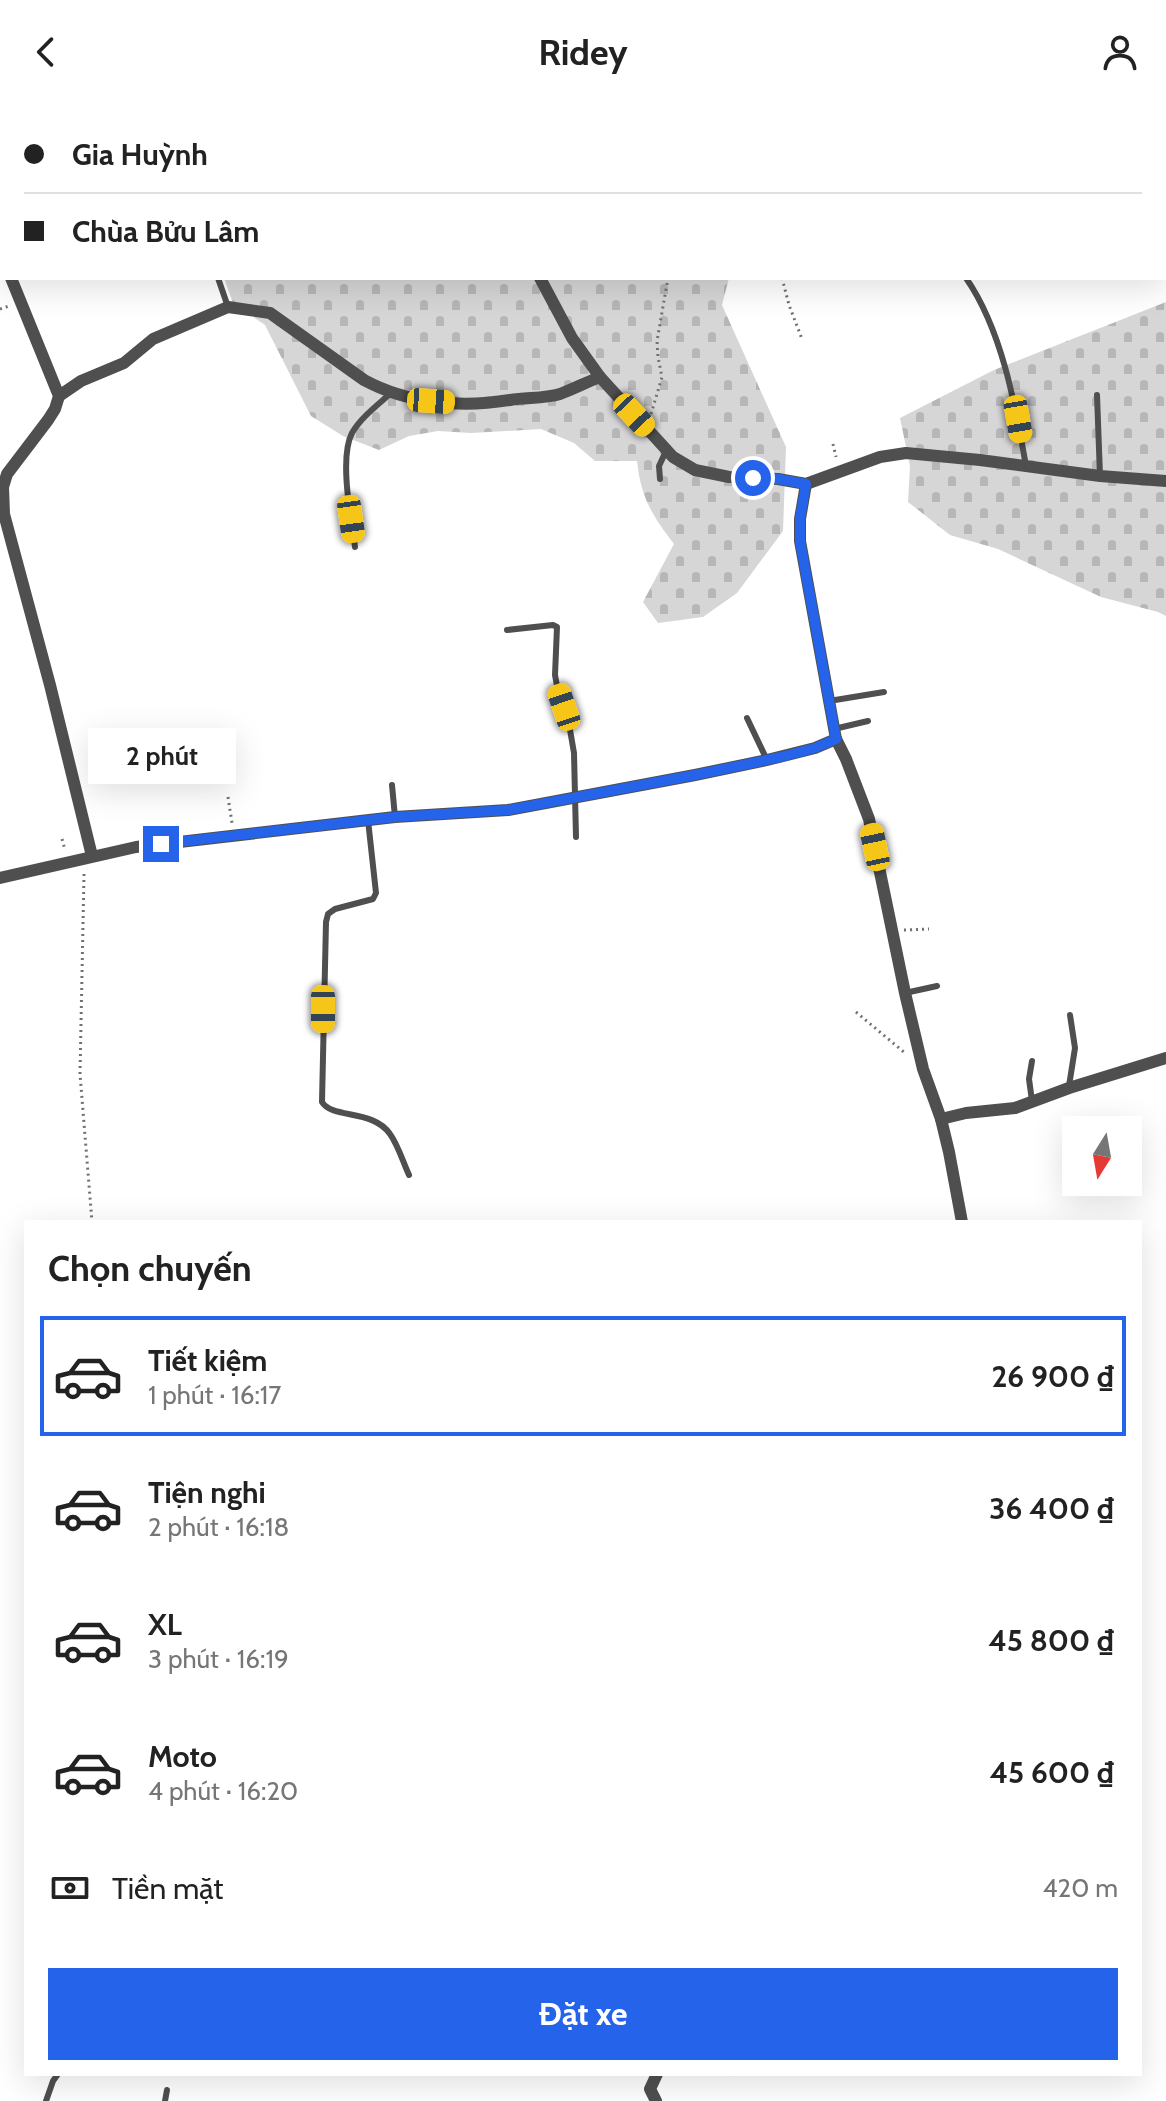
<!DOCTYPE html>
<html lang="vi">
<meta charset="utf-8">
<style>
body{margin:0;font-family:Cabin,sans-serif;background:#f2f2f2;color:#222;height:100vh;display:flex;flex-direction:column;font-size:30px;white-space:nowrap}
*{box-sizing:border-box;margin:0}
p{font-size:26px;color:#767676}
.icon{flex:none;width:44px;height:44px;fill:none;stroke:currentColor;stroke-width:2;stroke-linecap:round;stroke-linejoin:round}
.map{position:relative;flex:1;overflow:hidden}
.side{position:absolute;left:24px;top:1116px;width:1118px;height:856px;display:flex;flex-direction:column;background:#fff;border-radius:0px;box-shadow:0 8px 32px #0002}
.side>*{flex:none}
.top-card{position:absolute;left:0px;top:0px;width:1166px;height:176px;box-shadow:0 8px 32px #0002;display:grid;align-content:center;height:176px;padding:0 24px;background:#fff}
.needle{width:52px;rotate:191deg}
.controls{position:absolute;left:1062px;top:1012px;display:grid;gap:16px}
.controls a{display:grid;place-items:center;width:80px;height:80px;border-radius:0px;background:#fff;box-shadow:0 8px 32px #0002;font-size:40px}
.end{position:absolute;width:36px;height:36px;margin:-18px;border:10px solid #2563eb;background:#fff;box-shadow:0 0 0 4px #fff}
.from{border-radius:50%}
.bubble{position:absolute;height:56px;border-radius:0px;background:#fff;box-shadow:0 8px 32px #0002;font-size:26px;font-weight:700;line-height:56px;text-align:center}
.car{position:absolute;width:24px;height:48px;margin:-24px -12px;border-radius:10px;box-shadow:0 0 6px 2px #0007;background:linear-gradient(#f5c518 24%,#345 0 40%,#f5c518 0 76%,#345 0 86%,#f5c518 0)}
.top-card b{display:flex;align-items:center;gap:28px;height:76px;font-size:30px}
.top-card b+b{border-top:2px solid #e0e0e0}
.top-card i{width:20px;height:20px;background:#222}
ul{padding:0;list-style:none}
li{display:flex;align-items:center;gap:24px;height:120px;margin:0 16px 12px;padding:0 8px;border:4px solid transparent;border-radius:0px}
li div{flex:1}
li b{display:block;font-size:30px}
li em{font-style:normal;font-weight:700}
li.current{border-color:#2563eb}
li>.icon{width:72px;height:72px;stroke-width:1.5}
h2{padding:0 24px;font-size:36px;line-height:96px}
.pay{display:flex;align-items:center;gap:20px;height:88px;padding:0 24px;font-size:30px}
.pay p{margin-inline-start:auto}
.button{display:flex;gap:16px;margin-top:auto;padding:16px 24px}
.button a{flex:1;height:92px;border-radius:0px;background:#2563eb;color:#fff;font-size:32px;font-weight:700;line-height:92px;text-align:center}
header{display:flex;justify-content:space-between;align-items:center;height:104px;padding:0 24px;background:#fff;font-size:36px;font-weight:700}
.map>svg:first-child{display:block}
</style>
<header><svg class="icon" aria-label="back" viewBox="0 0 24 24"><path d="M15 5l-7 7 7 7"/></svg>Ridey<svg class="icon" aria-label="person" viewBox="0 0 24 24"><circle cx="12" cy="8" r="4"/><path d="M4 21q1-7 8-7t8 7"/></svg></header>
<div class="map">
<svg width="1166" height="1997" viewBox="0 0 1166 1997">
<defs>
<pattern id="cemetery-stones" width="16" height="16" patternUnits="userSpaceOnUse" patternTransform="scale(2)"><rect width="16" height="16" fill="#d6d6d6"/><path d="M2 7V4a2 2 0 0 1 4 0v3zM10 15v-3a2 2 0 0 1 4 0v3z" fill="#b6b6b6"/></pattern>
</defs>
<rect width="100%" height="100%" fill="#fff"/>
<g fill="url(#cemetery-stones)">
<path d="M 224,174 L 729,174 L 722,201 L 786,343 L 783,427 L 737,489 L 703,513 L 658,519 L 643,498 L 674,440 C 652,411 641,394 637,357 L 595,357 L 574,339 L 541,325 L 471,329 L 438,327 L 409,332 L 379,346 L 343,332 L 311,312 L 265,221 L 233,199 Z"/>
<polygon points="1166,198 1166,512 1158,508 1101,493 998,445 950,431 908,398 910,362 900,314 994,266"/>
</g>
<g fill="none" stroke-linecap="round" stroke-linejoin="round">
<g stroke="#717171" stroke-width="3" stroke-dasharray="2 4" stroke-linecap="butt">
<polyline points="736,0 736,2"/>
<polyline points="782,174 789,201 802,235"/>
<polyline points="0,205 9,202"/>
<polyline points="651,310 662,273 658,253 657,237 668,174"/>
<polyline points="833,340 836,353"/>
<polyline points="228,693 232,719"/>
<polyline points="62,735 65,746"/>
<polyline points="84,770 80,970 92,1118"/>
<polyline points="904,826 929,825"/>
<polyline points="856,908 905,949"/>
<polyline points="727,1970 729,1971"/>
</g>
<g stroke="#4f4f4f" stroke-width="6">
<polyline points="218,174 228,203"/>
<path d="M 966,174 C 1002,226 1015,300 1026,362"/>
<polyline points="1097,291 1100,372"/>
<polyline points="660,375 659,362 666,347"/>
<path d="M 355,443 C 351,414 339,354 352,329 C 361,313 379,300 392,288"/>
<polyline points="507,526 553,521 557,523 555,571 558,587 569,620 574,649 576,733"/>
<polyline points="829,597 884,588"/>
<polyline points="747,614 767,656"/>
<polyline points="834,625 868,617"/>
<polyline points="392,681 395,713"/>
<path d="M 368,716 L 376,789 L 373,795 L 335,805 L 328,810 L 326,818 L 322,998 C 332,1015 373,1005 390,1030 C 398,1041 403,1058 409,1071"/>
<polyline points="905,889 937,882"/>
<polyline points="1069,982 1075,944 1070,911"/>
<polyline points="1032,997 1029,975 1032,957"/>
<polyline points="46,1997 53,1977 58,1970"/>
<polyline points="165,1997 167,1986"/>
</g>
<g stroke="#4f4f4f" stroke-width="12">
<polyline points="426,0 427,2"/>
<polyline points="0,145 2,151"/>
<polyline points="11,174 59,292 55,305 48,316 7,370 3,383 4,410 50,581 92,752"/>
<polyline points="540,174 572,234 600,273 673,353 695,366 729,373 778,375 806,380 880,353 906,349 980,356 1100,372 1166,377"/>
<path d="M 59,292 L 81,277 L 124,259 L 153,235 L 228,203 L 270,209 L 364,276 C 408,300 462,304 510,296 C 527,293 543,295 560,290 C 573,285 587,278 600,273"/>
<polyline points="836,635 846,655 869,715 905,889 923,965 941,1015 949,1048 962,1118"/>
<polyline points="0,774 136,743 395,713 508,706 695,671 767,656 815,644 836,635 800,437 800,415 806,380"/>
<polyline points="941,1015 966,1009 1015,1004 1069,984 1166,954"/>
<polyline points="656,1997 650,1985 657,1970"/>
</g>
</g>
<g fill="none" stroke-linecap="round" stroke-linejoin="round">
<polyline stroke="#2563eb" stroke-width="10" points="161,740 395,713 508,706 695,671 781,653 815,644 836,635 800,437 800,415 806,380 778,375 753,374"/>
</g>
</svg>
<div class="controls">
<a><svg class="needle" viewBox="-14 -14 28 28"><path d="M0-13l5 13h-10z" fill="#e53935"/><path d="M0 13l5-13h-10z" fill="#767676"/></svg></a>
</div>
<i class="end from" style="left:753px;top:374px"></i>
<i class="end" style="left:161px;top:740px"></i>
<div class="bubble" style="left:88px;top:624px;width:148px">2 phút</div>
<i class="car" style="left:431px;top:297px;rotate:94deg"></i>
<i class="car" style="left:634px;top:311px;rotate:137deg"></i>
<i class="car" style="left:1018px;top:315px;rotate:170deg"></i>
<i class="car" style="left:351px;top:415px;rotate:172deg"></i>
<i class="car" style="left:564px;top:603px;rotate:341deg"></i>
<i class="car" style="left:875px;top:743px;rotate:348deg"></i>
<i class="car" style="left:323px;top:905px;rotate:180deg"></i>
<div class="top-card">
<b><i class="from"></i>Gia Huỳnh</b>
<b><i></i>Chùa Bửu Lâm</b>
</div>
<section class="side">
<h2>Chọn chuyến</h2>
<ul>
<li class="current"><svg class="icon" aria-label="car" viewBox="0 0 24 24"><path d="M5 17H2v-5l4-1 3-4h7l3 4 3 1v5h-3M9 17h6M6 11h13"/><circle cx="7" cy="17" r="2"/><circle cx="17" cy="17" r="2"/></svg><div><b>Tiết kiệm</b><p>1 phút · 16:17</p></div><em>26 900 ₫</em></li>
<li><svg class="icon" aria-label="car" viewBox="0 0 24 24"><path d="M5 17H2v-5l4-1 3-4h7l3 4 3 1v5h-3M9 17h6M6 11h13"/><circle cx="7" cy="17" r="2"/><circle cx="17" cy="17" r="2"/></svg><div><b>Tiện nghi</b><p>2 phút · 16:18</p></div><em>36 400 ₫</em></li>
<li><svg class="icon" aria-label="car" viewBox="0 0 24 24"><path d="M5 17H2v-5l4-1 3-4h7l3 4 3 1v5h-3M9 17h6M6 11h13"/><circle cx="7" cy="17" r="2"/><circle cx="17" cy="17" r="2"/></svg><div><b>XL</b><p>3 phút · 16:19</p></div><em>45 800 ₫</em></li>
<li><svg class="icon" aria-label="car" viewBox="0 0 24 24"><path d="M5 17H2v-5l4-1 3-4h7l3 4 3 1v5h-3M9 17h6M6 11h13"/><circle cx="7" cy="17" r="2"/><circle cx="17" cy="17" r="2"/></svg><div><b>Moto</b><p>4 phút · 16:20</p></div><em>45 600 ₫</em></li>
</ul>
<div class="pay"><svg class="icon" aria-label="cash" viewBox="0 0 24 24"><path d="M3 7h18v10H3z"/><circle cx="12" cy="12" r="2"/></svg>Tiền mặt<p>420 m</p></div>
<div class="button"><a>Đặt xe</a></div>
</section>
</div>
